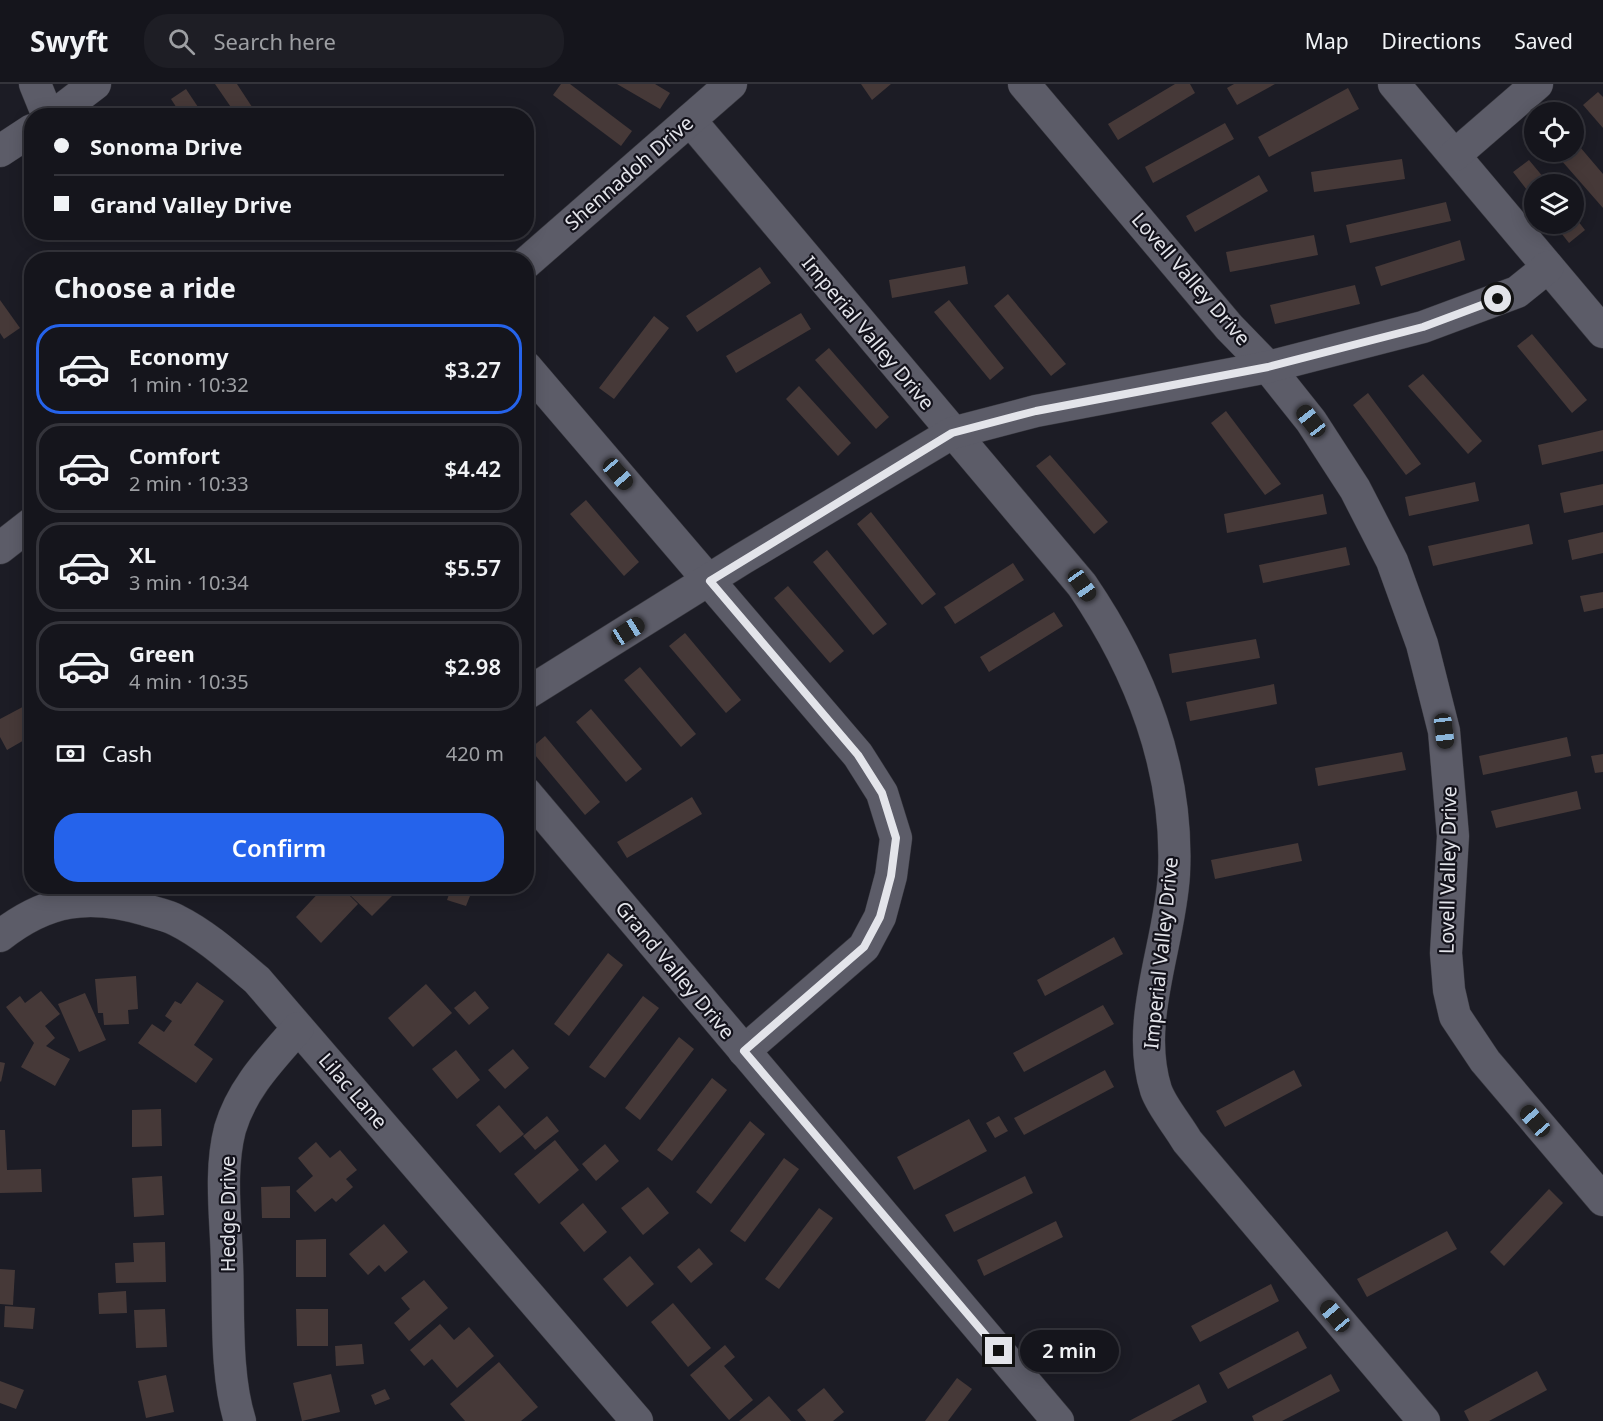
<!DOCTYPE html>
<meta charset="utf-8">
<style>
body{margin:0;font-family:"Noto Sans",sans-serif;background:#1e1e25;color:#f1f3f6;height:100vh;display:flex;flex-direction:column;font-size:22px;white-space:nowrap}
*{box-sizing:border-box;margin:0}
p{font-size:20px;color:#9d9fa3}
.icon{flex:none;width:33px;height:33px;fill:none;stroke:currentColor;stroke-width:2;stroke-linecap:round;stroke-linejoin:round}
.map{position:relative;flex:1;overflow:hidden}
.sheet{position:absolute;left:24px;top:168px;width:510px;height:642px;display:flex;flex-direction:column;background:#15151c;border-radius:24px;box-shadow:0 3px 15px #0003,0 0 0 2px #34343b}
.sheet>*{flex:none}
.banner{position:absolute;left:24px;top:24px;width:510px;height:132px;border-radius:24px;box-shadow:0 3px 15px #0003,0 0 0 2px #34343b;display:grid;align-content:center;height:132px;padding:0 30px;background:#15151c}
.buttons{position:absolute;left:1524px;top:18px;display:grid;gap:12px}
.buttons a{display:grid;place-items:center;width:60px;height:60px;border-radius:50%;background:#15151c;box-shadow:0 3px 15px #0003,0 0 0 2px #34343b;font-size:30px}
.end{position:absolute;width:27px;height:27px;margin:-14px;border:8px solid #e3e4ea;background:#111;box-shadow:0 0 0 3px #111}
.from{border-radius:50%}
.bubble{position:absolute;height:42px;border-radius:21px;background:#15151c;box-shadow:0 3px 15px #0003,0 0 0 2px #34343b;font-size:20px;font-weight:600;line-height:42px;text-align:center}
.car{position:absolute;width:18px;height:36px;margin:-18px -9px;border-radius:8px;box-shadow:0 0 4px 2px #0007;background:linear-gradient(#222 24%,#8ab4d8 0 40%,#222 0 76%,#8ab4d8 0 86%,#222 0)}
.banner b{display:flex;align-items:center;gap:21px;height:57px;font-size:22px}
.banner b+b{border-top:2px solid #34343b}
.banner i{width:15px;height:15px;background:#f1f3f6}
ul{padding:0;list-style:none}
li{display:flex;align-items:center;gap:18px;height:90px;margin:0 12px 9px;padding:0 18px;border:3px solid #34343b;border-radius:24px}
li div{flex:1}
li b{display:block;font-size:22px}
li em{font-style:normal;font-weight:600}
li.on{border-color:#2563eb}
li>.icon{width:54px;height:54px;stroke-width:1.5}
h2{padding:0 30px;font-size:27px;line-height:72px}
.pay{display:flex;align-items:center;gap:15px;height:66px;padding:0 30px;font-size:22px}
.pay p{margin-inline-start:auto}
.button{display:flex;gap:12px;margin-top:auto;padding:12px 30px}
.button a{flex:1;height:69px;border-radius:24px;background:#2563eb;color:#fff;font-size:24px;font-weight:600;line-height:69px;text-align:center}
header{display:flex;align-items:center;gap:36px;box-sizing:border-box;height:84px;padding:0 30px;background:#15151c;border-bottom:2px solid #34343b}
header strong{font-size:28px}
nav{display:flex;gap:33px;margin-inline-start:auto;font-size:21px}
.search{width:420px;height:54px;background:#1e1e25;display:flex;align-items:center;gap:15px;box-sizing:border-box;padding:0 21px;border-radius:24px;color:#9d9fa3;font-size:22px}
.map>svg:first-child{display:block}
</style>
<header>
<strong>Swyft</strong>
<div class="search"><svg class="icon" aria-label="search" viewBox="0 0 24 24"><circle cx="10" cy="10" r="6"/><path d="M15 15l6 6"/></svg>Search here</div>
<nav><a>Map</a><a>Directions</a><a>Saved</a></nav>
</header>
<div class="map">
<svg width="1603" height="1337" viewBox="0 0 1603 1337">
<rect width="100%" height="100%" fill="#1c1c25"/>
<g fill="#463938">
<polygon points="215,0 237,0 258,32 237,32"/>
<polygon points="561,0 570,0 632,47 621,62 553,11"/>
<polygon points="617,0 655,0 670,9 660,25"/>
<polygon points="861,0 891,0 872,16"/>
<polygon points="1175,0 1190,0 1195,9 1118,56 1108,40"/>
<polygon points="1234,0 1275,0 1237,21 1227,4"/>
<polygon points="1348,4 1359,25 1269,73 1258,53"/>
<polygon points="186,5 204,32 182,32 171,15"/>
<polygon points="1598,8 1603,13 1603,44 1583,21"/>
<polygon points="1225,39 1234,55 1153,99 1145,83"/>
<polygon points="1574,56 1603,90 1603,124 1554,68 1574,68"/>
<polygon points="1402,75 1405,95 1314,108 1311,88"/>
<polygon points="1529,76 1549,100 1534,100 1534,115 1513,88"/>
<polygon points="1259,91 1268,107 1195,148 1186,132"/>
<polygon points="1446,118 1451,137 1350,159 1346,141"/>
<polygon points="1574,132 1585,146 1569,159 1554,140 1574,140"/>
<polygon points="1314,151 1318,171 1230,188 1226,168"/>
<polygon points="1460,156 1465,176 1381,202 1375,183"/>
<polygon points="965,182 968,200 892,214 889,196"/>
<polygon points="760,183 771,199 697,248 686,232"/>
<polygon points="1355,201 1360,220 1275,240 1270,221"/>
<polygon points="1008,210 1066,280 1051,292 994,222"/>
<polygon points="0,216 20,244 4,255 0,249"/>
<polygon points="949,216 1004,284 990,296 934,228"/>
<polygon points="801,229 811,245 736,289 726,272"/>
<polygon points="654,232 669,244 614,315 599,304"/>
<polygon points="1532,250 1587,316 1572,329 1517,262"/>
<polygon points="829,264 889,333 876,345 815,276"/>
<polygon points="1423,290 1482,357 1468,370 1408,302"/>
<polygon points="799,302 851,359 838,372 786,315"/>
<polygon points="1368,309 1421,380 1406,391 1353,321"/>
<polygon points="1226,327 1281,400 1265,411 1211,339"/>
<polygon points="1603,346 1603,367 1542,381 1538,361"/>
<polygon points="1050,371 1108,438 1094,450 1036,382"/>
<polygon points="1475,398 1479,417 1409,432 1405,413"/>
<polygon points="1603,400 1603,421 1564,429 1560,409"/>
<polygon points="1323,410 1327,430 1227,449 1224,430"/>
<polygon points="586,416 639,478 624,492 570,430"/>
<polygon points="871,428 936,510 922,521 857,440"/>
<polygon points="1529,440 1533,460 1433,482 1428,462"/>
<polygon points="1603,448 1603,469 1572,476 1568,456"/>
<polygon points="1346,463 1350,481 1263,499 1259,481"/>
<polygon points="827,466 887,540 873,551 813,478"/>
<polygon points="1013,479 1024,496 955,540 944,523"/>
<polygon points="788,502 844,567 830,579 774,514"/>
<polygon points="1603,508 1603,524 1584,528 1580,512"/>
<polygon points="1054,528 1063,542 989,588 980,573"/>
<polygon points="685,549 741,616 726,629 669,562"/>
<polygon points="1256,555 1260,574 1172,589 1169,570"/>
<polygon points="640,583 696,650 681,663 624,596"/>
<polygon points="1274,600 1277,620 1190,637 1186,618"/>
<polygon points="32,618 32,665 26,655 7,666 0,653 0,635"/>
<polygon points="591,625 642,685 626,698 576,638"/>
<polygon points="545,652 600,718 585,731 530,665"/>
<polygon points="1567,653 1571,672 1483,691 1479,672"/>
<polygon points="1402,668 1406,686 1318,702 1315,684"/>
<polygon points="1603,670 1603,688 1595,689 1591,672"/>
<polygon points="1577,707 1581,725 1496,744 1491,727"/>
<polygon points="692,713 702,730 627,774 617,758"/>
<polygon points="1298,759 1302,777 1215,795 1211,776"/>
<polygon points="253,802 270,802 265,810"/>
<polygon points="325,802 340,802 358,820 321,859 296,833"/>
<polygon points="360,802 386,802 394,810 372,832 351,812"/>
<polygon points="452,802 474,802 466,822 447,816"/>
<polygon points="1114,853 1123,870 1045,912 1037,896"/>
<polygon points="608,869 623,881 569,952 554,940"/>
<polygon points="136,892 138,925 128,926 129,940 104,941 103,929 98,929 95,895"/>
<polygon points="197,898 224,917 194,961 213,975 196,999 138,959 152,940 164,948 172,937 165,932 175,917 181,920"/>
<polygon points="426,900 452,929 413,963 388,934"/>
<polygon points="41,907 60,930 45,942 55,954 46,962 70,975 55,1002 21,983 34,959 6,923 20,912 25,919"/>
<polygon points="475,907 489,924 469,941 454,924"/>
<polygon points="85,909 106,956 79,968 58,920"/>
<polygon points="643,912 659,924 605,994 589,983"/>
<polygon points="1103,921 1114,940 1024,988 1013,969"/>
<polygon points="679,953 694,965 640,1036 625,1024"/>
<polygon points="513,965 529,984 505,1005 488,986"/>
<polygon points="456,966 480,996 457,1015 432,985"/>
<polygon points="0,978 5,979 1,998 0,997"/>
<polygon points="1105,986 1114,1003 1024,1051 1014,1034"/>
<polygon points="1294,986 1302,1002 1225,1043 1216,1027"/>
<polygon points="712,994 727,1006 672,1077 657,1066"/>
<polygon points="499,1021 524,1050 500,1069 476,1041"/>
<polygon points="161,1025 162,1062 132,1063 132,1026"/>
<polygon points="547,1032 559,1047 535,1066 523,1052"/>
<polygon points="999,1032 1008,1047 995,1054 986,1039"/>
<polygon points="969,1035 987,1067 914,1106 897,1073"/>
<polygon points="750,1037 765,1050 711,1120 696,1108"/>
<polygon points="0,1046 5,1046 7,1086 41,1085 42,1108 0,1109"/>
<polygon points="555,1056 579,1086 539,1120 514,1090"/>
<polygon points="316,1058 330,1074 340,1066 357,1086 346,1095 353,1103 336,1118 332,1114 315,1128 296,1107 313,1092 298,1074"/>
<polygon points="605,1060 619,1077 596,1097 582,1080"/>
<polygon points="784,1074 799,1085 745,1158 730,1147"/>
<polygon points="162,1092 164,1131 134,1133 132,1094"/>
<polygon points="1025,1092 1033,1109 954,1148 945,1131"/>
<polygon points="290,1102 290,1134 262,1134 261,1103"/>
<polygon points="648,1103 669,1129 643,1151 621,1124"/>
<polygon points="1549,1105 1563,1119 1504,1182 1490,1168"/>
<polygon points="583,1119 607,1148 584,1168 560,1139"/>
<polygon points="819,1124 833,1134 779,1205 765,1195"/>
<polygon points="1056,1137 1063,1153 984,1192 977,1176"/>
<polygon points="384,1140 408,1168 385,1188 379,1181 368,1191 349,1170"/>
<polygon points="1447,1147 1457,1165 1367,1213 1357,1195"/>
<polygon points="326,1155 326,1193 296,1193 296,1156"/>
<polygon points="165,1158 166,1198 116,1199 115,1179 134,1178 133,1159"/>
<polygon points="699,1164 713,1180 691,1199 677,1183"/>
<polygon points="630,1172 654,1200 627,1223 603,1195"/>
<polygon points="0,1185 15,1186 13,1221 0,1220"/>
<polygon points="424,1196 448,1224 409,1257 394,1239 410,1225 401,1214"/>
<polygon points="1271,1200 1279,1217 1200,1258 1191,1242"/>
<polygon points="126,1207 127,1229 99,1230 98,1209"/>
<polygon points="673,1219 711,1264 688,1283 651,1238"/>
<polygon points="5,1222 35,1224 33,1245 4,1243"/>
<polygon points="165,1225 167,1263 136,1264 134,1226"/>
<polygon points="296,1225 328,1225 328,1262 297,1262"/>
<polygon points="440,1240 454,1256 469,1243 494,1272 457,1304 432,1275 424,1282 410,1266"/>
<polygon points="1298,1247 1307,1264 1228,1305 1219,1289"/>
<polygon points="362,1260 364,1280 336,1282 335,1262"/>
<polygon points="725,1261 735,1273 724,1282 753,1316 729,1336 690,1291"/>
<polygon points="499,1278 538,1323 521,1337 465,1337 450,1320"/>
<polygon points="1537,1287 1547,1306 1489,1337 1469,1337 1464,1327"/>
<polygon points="331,1290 340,1328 302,1337 293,1299"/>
<polygon points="1331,1290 1340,1307 1282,1337 1254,1337 1252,1332"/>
<polygon points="166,1291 174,1328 146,1334 138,1297"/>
<polygon points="957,1294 972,1305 948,1337 925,1337"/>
<polygon points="0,1297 24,1306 16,1325 0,1319"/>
<polygon points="1199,1300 1207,1318 1171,1337 1129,1337"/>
<polygon points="824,1304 844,1328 833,1337 806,1337 797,1326"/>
<polygon points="385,1305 390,1315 375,1321 371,1311"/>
<polygon points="769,1312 791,1337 739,1337"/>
</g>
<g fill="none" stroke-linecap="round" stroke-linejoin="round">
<g stroke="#37373e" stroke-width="33">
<g id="street">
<polyline points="35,0 48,32"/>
<polyline points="1024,0 1229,243 1268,283 1311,337 1355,405 1392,477 1422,560 1444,647 1453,752 1446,869 1449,906 1455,932 1485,977 1603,1116"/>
<polyline points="1394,0 1603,248"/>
<polyline points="53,32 95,0"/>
<path d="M 690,36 L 1082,501 C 1140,586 1179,685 1174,790 C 1170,861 1134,937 1156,1006 C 1162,1023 1178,1041 1187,1057 L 1424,1337"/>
<polyline points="0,67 32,46"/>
<polyline points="1455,71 1537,0"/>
<polyline points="526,179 731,0"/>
<polyline points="526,283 858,671 882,709 896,754 891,792 880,833 864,863 744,967"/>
<polyline points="0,464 32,439"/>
<polyline points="526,610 742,475 952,349 1036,327 1268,283 1423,243 1517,208 1548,183"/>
<polyline points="526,709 1058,1337"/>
<path d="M 0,852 C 47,815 89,809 146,826 C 155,829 167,831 176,836 C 206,851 231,874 257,896 L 637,1337"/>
<path d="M 240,1337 C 225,1290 229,1227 227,1178 C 226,1135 219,1087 230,1045 C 242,1004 271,975 298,944"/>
</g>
</g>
<use href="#street" stroke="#5c5c68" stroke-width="32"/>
</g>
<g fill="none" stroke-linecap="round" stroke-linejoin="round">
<polyline stroke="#e3e4ea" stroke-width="8" points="999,1267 744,967 864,863 880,833 891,792 896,754 882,709 858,671 710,497 952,349 1036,327 1268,283 1423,243 1498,215"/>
</g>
<g text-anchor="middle" stroke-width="4.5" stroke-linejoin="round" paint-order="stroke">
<g font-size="20" fill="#e3e4ea" stroke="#13121b">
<text transform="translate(629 89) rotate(-41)" y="7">Shennadoh Drive</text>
<text transform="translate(1191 195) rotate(49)" y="7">Lovell Valley Drive</text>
<text transform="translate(868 249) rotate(50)" y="7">Imperial Valley Drive</text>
<text transform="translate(1448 786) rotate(-89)" y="7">Lovell Valley Drive</text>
<text transform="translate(1161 869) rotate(-84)" y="7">Imperial Valley Drive</text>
<text transform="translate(675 886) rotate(50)" y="7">Grand Valley Drive</text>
<text transform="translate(353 1007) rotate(49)" y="7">Lilac Lane</text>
<text transform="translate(228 1130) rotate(-90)" y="7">Hedge Drive</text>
</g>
</g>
</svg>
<div class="buttons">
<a><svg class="icon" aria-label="locate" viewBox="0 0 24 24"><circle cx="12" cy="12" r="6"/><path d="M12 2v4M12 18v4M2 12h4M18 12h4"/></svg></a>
<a><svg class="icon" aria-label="layers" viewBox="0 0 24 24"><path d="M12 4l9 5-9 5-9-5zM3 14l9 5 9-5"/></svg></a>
</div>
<i class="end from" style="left:1498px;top:215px"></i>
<i class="end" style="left:999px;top:1267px"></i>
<div class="bubble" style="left:1020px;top:1246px;width:99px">2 min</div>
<i class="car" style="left:1311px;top:337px;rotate:322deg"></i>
<i class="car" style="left:618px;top:390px;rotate:139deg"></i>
<i class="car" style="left:1082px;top:501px;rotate:145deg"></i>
<i class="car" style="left:628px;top:547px;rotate:58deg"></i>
<i class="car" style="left:1444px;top:647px;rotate:173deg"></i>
<i class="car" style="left:1535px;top:1037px;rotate:319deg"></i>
<i class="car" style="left:1335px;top:1232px;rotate:320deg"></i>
<div class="banner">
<b><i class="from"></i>Sonoma Drive</b>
<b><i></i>Grand Valley Drive</b>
</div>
<section class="sheet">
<h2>Choose a ride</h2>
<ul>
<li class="on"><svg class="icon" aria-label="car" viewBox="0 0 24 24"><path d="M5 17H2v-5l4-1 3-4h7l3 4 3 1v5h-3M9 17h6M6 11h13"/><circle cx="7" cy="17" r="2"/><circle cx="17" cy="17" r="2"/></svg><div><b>Economy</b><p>1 min · 10:32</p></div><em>$3.27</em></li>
<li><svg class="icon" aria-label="car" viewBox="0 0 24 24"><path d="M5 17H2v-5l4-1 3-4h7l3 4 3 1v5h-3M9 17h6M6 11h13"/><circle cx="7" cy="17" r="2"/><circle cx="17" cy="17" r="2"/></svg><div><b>Comfort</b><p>2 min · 10:33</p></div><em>$4.42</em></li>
<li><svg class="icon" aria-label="car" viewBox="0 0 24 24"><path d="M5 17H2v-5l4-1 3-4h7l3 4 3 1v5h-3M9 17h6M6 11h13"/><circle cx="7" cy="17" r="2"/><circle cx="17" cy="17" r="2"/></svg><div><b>XL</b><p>3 min · 10:34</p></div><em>$5.57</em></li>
<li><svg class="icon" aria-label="car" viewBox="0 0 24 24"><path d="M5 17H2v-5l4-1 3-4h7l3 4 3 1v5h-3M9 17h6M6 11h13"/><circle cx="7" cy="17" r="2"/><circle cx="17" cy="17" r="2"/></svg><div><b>Green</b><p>4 min · 10:35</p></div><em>$2.98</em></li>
</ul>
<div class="pay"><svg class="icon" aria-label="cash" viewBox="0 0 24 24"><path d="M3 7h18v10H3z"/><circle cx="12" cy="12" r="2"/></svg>Cash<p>420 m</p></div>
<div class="button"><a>Confirm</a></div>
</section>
</div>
